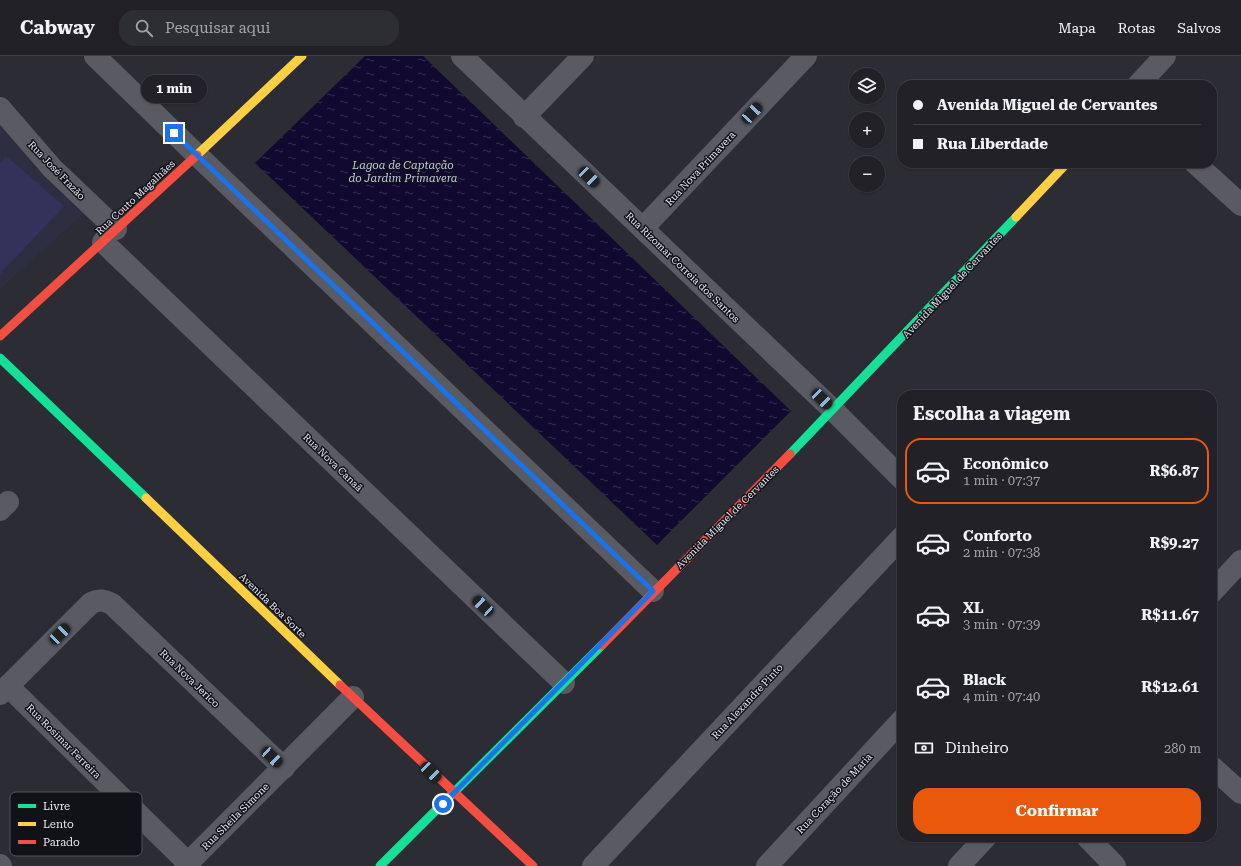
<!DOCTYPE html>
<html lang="pt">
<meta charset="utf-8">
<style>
body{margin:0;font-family:"Roboto Serif",serif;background:#2d2e33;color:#f1f3f6;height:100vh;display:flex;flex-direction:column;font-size:15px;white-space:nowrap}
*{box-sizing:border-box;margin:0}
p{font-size:13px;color:#a2a3a7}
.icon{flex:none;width:22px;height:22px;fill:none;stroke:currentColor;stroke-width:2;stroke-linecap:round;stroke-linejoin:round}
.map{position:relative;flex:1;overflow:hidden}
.panel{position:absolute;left:897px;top:334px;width:320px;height:452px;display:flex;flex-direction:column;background:#212127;border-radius:16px;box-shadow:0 1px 3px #0004,0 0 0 1px #3e3e44}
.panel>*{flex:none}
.hud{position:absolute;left:897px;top:24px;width:320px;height:88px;border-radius:16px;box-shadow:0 1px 3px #0004,0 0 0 1px #3e3e44;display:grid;align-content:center;height:88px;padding:0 16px;background:#212127}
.fabs{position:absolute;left:849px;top:12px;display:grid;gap:8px}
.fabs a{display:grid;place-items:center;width:36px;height:36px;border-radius:50%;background:#212127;box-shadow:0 1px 3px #0004,0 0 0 1px #3e3e44;font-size:20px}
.end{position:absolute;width:18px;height:18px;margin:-9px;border:5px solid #1a73e8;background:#fff;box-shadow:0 0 0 2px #fff}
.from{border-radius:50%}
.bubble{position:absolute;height:28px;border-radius:14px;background:#212127;box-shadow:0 1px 3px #0004,0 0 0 1px #3e3e44;font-size:13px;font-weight:700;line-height:28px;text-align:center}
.car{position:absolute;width:12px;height:24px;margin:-12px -6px;border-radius:5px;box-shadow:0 0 3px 1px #0007;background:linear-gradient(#222 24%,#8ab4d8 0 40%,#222 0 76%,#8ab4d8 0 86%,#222 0)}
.hud b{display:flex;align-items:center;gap:14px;height:38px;font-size:15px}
.hud b+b{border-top:1px solid #3e3e44}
.hud i{width:10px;height:10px;background:#f1f3f6}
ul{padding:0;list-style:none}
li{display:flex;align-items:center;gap:12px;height:66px;margin:0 8px 6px;padding:0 8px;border:2px solid transparent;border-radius:16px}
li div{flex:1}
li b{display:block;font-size:15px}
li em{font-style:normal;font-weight:700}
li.on{border-color:#ea580c}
li>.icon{width:36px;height:36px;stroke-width:1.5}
h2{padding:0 16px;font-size:18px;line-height:48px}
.pay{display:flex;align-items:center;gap:10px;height:44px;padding:0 16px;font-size:15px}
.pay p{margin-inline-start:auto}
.primary-button{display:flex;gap:8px;margin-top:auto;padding:8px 16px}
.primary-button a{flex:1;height:46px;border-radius:16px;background:#ea580c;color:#fff;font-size:16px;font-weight:700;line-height:46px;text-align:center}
header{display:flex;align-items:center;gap:24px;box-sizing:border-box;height:56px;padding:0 20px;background:#212127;border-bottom:1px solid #3e3e44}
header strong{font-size:19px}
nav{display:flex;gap:22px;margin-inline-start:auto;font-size:14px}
.search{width:280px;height:36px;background:#2d2e33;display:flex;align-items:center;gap:10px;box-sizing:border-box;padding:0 14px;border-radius:16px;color:#a2a3a7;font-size:15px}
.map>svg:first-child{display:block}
</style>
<header>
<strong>Cabway</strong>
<div class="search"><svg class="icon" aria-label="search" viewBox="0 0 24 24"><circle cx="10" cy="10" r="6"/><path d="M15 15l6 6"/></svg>Pesquisar aqui</div>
<nav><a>Mapa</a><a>Rotas</a><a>Salvos</a></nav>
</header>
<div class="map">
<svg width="1241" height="810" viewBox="0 0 1241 810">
<defs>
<pattern id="water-ripples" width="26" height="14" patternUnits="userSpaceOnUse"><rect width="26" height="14" fill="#110930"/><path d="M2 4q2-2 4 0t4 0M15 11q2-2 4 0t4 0" fill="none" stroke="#342d4f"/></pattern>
</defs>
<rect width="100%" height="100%" fill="#2c2c34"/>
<polygon fill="#2e2e42" points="0,67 86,155 0,233"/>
<polygon fill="#34315b" points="6,100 64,150 0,218 0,107"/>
<polygon fill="url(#water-ripples)" points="365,0 423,0 791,355 657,489 255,107"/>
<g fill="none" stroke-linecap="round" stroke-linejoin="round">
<g stroke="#595a62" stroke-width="22">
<polyline points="95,0 197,99 653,535"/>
<polyline points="462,0 833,354 902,423"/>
<polyline points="1138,29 1165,0"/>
<polyline points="0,52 52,112 116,173"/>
<polyline points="524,61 583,0"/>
<polyline points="1195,107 1241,149"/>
<polyline points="643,172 806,0"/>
<polyline points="103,186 564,627"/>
<polyline points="0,454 8,446"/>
<polyline points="1212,536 1241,505"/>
<polyline points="8,630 188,807"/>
<path d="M 0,638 L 91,547 C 100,543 104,544 112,548 L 284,712"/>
<polyline points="1212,711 1241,737"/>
<polyline points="1087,781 1115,810"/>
<polyline points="0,809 1,810"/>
<polyline points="185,810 353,641"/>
<polyline points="593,810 902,481"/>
<polyline points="767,810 902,664"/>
<polyline points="959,810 986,781"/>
</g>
<g stroke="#16e098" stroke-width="9">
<polyline points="0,302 146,442"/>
<polyline points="790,398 1016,161"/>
<polyline points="380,810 602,589"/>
</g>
<g stroke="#ffcf43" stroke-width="9">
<polyline points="197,99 302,0"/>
<polyline points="1016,161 1067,107"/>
<polyline points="146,442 340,629"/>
</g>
<g stroke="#f24e42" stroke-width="9">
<polyline points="0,280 197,99"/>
<polyline points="602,589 790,398"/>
<polyline points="340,629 533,810"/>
</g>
</g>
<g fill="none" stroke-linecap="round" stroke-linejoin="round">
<polyline stroke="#1a73e8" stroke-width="5" points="174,77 653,535 443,748"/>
</g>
<g text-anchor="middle" stroke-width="3" stroke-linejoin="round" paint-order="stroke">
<g font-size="10" fill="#e8e9f4" stroke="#111118">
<text transform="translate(700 112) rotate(-47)" y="4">Rua Nova Primavera</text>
<text transform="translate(57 114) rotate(46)" y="4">Rua José Frazão</text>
<text transform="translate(135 141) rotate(-43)" y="4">Rua Couto Magalhães</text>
<text transform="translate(683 211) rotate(44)" y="4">Rua Rizomar Correia dos Santos</text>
<text transform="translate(952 229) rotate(-47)" y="4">Avenida Miguel de Cervantes</text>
<text transform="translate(333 406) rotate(44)" y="4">Rua Nova Canaã</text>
<text transform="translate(727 461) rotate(-45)" y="4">Avenida Miguel de Cervantes</text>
<text transform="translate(273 549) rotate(44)" y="4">Avenida Boa Sorte</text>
<text transform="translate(190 622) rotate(44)" y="4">Rua Nova Jerico</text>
<text transform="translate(747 645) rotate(-47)" y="4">Rua Alexandre Pinto</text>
<text transform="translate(64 685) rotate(45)" y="4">Rua Rosimar Ferreira</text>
<text transform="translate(834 737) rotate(-47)" y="4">Rua Coração de Maria</text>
<text transform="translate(235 760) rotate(-45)" y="4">Rua Sheila Simone</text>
</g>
<g font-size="11" font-style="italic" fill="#c3c4f4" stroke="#111118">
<text x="403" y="113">Lagoa de Captação<tspan x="403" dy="13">do Jardim Primavera</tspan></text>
</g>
</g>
<rect x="10" y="736" width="132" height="64" rx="6" fill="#111118" stroke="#52525a" stroke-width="1"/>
<rect x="18" y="748" width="18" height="4" fill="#16e098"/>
<rect x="18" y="766" width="18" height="4" fill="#ffcf43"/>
<rect x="18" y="784" width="18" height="4" fill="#f24e42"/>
<g font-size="11" fill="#e8e9f4">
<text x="43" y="754">Livre</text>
<text x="43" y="772">Lento</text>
<text x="43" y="790">Parado</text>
</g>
</svg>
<div class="fabs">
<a><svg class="icon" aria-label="layers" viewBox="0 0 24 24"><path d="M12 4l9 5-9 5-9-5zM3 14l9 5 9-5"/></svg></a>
<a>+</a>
<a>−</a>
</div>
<i class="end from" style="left:443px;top:748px"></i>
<i class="end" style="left:174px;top:77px"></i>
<div class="bubble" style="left:141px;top:19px;width:66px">1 min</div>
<i class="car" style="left:752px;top:57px;rotate:43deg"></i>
<i class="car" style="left:589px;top:121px;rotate:134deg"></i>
<i class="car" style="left:822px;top:343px;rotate:134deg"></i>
<i class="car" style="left:483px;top:550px;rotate:313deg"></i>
<i class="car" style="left:60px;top:578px;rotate:45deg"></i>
<i class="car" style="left:272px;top:701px;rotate:133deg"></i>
<i class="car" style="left:431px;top:716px;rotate:134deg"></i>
<div class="hud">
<b><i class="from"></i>Avenida Miguel de Cervantes</b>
<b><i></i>Rua Liberdade</b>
</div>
<section class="panel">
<h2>Escolha a viagem</h2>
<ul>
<li class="on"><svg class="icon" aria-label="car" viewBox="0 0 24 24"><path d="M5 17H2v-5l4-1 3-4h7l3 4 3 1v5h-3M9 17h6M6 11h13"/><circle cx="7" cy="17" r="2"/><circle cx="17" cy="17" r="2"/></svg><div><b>Econômico</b><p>1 min · 07:37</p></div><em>R$6.87</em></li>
<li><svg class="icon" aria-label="car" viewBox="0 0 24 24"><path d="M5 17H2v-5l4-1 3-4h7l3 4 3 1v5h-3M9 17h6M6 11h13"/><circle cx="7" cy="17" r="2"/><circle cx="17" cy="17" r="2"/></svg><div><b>Conforto</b><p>2 min · 07:38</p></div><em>R$9.27</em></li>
<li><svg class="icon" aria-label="car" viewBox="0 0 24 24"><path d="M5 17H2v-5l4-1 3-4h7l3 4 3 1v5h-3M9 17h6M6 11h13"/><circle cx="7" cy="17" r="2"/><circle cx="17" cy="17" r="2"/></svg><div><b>XL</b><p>3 min · 07:39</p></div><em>R$11.67</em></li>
<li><svg class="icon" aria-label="car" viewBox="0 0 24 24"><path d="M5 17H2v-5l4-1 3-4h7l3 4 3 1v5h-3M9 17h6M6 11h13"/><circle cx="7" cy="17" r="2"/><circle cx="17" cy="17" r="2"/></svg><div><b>Black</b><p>4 min · 07:40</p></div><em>R$12.61</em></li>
</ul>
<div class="pay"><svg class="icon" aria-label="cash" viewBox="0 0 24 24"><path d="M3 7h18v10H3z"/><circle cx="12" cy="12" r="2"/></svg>Dinheiro<p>280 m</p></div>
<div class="primary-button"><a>Confirmar</a></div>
</section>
</div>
